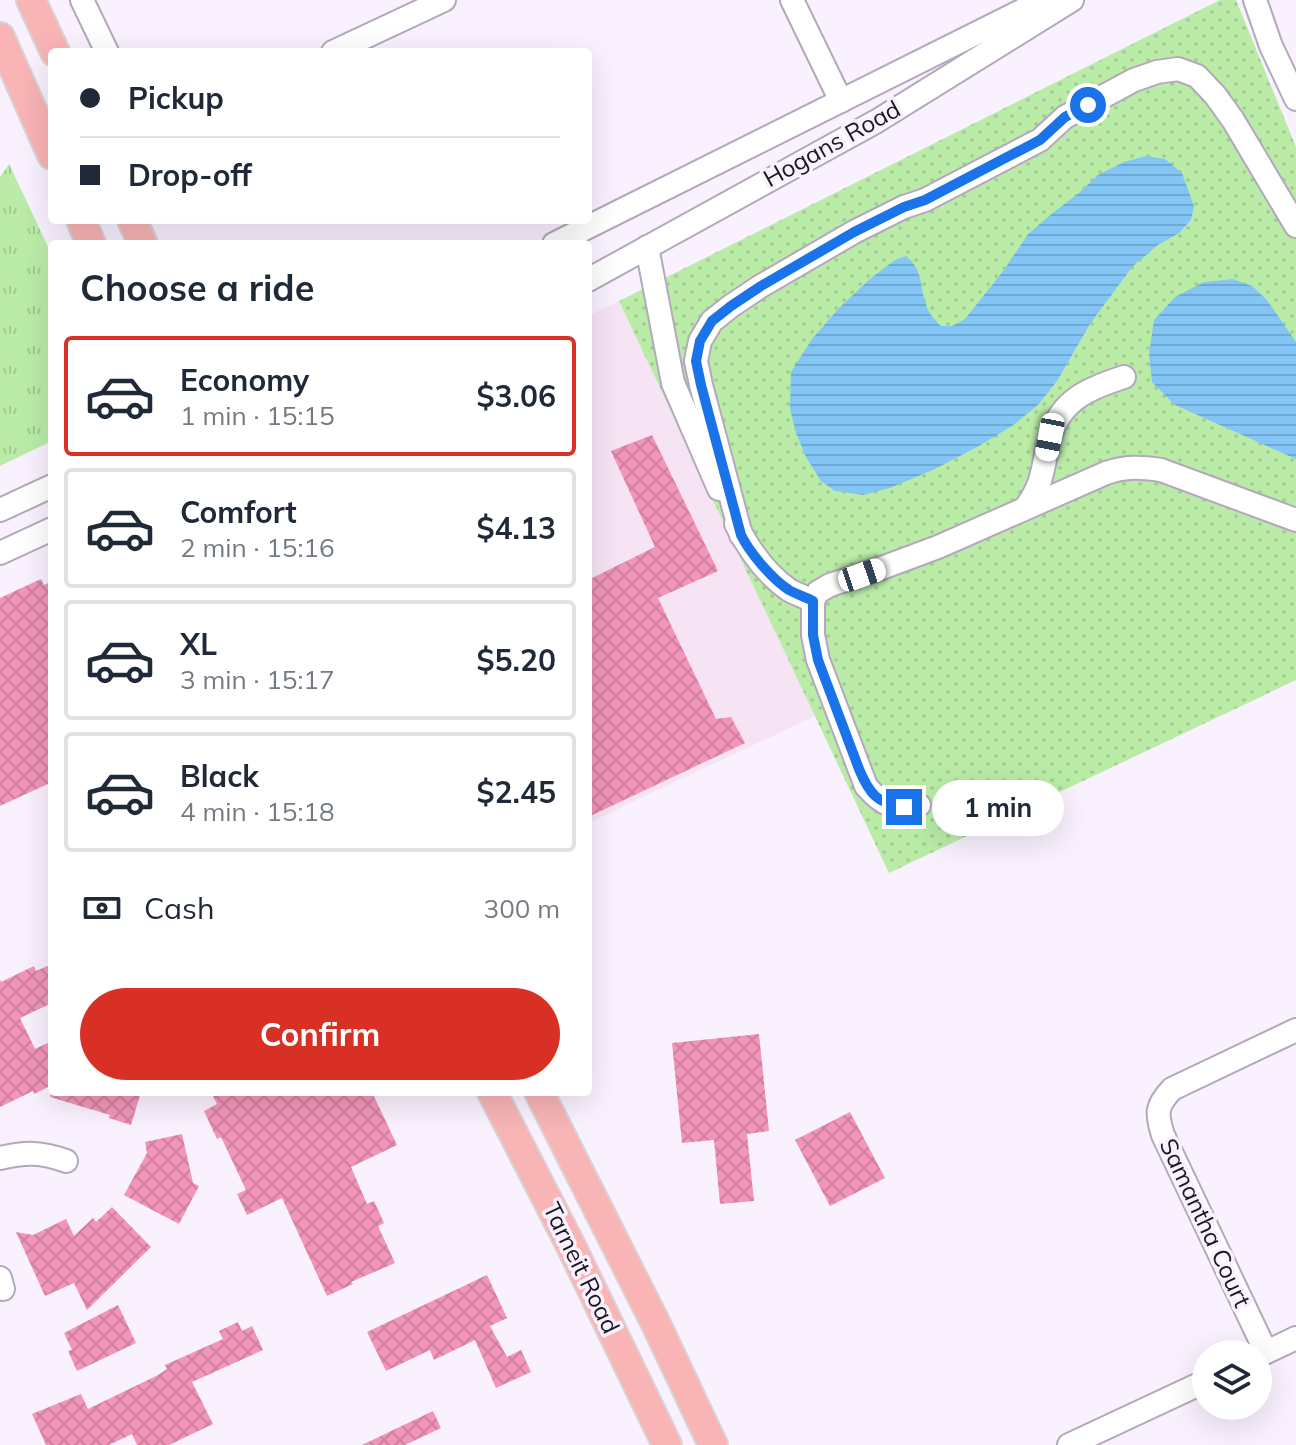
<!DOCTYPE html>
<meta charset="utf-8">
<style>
body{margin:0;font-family:Mulish,sans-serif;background:#f6f6f7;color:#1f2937;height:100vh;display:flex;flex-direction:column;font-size:30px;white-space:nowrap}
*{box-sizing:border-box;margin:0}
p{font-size:26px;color:#747a83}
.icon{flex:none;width:44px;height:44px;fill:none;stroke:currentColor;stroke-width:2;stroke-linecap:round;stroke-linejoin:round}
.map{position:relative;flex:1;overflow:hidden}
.drawer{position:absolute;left:48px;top:240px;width:544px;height:856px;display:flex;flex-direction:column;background:#fff;border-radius:8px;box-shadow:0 8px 32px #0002}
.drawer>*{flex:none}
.banner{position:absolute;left:48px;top:48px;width:544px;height:176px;border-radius:8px;box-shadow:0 8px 32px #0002;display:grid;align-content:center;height:176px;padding:0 32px;background:#fff}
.fabs{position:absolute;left:1192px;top:1340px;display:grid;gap:16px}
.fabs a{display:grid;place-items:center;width:80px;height:80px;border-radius:50%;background:#fff;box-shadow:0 8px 32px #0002;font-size:40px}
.end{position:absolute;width:36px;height:36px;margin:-18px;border:10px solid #1a73e8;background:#fff;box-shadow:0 0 0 4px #fff}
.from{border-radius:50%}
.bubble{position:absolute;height:56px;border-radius:28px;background:#fff;box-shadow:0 8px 32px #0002;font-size:26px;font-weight:700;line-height:56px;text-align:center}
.car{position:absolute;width:24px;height:48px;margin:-24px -12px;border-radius:10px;box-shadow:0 0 6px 2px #0007;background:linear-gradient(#fff 24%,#345 0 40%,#fff 0 76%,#345 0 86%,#fff 0)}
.banner b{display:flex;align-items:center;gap:28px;height:76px;font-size:30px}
.banner b+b{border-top:2px solid #e0e1e3}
.banner i{width:20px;height:20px;background:#1f2937}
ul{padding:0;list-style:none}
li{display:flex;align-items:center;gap:24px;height:120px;margin:0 16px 12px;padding:0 16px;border:4px solid #e0e1e3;border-radius:8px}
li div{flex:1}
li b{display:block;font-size:30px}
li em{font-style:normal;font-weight:700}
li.active{border-color:#d93025}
li>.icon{width:72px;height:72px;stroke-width:1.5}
h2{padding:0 32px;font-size:36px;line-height:96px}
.pay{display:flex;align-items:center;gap:20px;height:88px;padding:0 32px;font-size:30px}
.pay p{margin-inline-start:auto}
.button{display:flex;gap:16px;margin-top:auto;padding:16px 32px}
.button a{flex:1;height:92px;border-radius:48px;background:#d93025;color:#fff;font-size:32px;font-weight:700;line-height:92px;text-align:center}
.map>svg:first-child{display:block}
</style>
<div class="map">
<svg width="1296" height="1445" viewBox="0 0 1296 1445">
<defs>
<pattern id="grass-tufts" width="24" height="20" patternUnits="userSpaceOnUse" patternTransform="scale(2)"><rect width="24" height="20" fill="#baeca8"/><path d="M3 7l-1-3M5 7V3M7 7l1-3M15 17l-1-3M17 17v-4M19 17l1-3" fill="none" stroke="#9fca90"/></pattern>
<pattern id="park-dots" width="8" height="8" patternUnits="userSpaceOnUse" patternTransform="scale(2)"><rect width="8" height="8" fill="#baeca8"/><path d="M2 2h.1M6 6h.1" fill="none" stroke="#9fca90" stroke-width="1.8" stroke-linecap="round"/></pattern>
<pattern id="water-rules" width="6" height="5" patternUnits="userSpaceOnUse" patternTransform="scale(2)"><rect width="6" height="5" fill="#83c6f5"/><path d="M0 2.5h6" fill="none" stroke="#71a9d2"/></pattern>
<pattern id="building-cross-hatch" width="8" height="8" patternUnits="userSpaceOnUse" patternTransform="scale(2)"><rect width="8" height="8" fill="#f295b8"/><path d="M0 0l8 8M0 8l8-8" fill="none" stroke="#cf809e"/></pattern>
</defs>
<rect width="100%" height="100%" fill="#f9f1fe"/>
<polygon fill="#f6e4f5" points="619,301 815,716 588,823 588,316"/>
<polygon fill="url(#grass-tufts)" points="9,164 52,255 52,441 0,466 0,177"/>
<polygon fill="url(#park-dots)" points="1220,0 1236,0 1296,147 1296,680 889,873 619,301"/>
<g fill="url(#water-rules)">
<path d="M 1146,156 L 1165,159 L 1182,173 L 1194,206 L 1191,220 L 1179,233 L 1158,245 L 1132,267 L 1090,324 L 1057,381 L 1038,405 L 1012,426 L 979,446 L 935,469 L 890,488 L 863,495 L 835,491 L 821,481 L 806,457 L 796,433 L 790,409 L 791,372 L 812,339 L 840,307 L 871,278 L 895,260 L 906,256 C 924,271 919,285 926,304 C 928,313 935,320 941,326 L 952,326 L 965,319 L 1004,270 L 1028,234 L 1054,212 L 1079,193 L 1098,175 L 1124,162 Z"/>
<polygon points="1233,279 1252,286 1267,300 1296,342 1296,459 1175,405 1152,382 1149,354 1154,320 1175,297 1204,282"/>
</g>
<g fill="url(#building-cross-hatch)">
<polygon points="652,435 718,571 658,598 716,719 731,717 745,743 588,817 588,580 655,547 611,451"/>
<polygon points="41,579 44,585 52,581 52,782 0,806 0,598"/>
<polygon points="52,964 52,1003 20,1018 35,1049 52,1041 52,1085 34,1094 33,1091 0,1107 0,979 1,982 34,966 36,971"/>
<polygon points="759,1034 769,1131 747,1134 754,1201 720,1204 714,1140 682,1143 672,1043"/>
<polygon points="51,1092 141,1092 131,1125 109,1118 110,1115 50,1097"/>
<polygon points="211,1092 372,1092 397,1145 351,1167 367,1204 374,1201 384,1223 378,1226 395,1263 351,1282 353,1284 327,1296 282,1198 247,1215 237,1194 246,1190 221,1137 217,1139 204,1111 217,1104"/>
<polygon points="850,1112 885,1178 830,1206 795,1140"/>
<polygon points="182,1134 193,1183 199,1186 179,1224 124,1195 147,1153 145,1142"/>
<polygon points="112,1207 151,1247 87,1310 74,1283 45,1296 16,1232 33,1235 66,1219 74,1236 93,1218 96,1222"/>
<polygon points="487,1275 507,1318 490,1326 507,1357 521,1350 531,1372 496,1388 475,1340 434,1360 430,1350 386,1371 367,1332"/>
<polygon points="118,1305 136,1343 77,1371 68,1351 72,1350 64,1333"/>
<polygon points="238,1322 242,1331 252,1326 263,1350 192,1382 213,1424 169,1445 137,1445 132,1434 109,1445 46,1445 32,1414 81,1394 88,1409 158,1375 167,1369 165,1365 223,1339 219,1331"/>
<polygon points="433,1411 441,1428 405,1445 362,1445"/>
</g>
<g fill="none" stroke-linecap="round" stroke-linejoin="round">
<g stroke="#b3a8bc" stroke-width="26">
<g id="minor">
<polyline points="82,0 107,52"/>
<polyline points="792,0 841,101"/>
<polyline points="1255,0 1271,46 1296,99"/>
<polyline points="333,52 444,0"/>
<polyline points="554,244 1043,0"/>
<polyline points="647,247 673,383 719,489"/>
<polyline points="588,280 877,121 1072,0"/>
<path d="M 1026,507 C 1045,481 1042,466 1050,437 C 1061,399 1090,388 1124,377"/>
<polyline points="0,510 52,486"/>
<path d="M 736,524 C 748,548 766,574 789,590 C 796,594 805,597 813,601"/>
<polyline points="741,535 701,385 696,361 700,341 712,321 731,306 761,286 854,232 904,207 925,200 1040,140 1065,117 1134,80 1157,72 1178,69 1197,76 1215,95 1233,120 1296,226"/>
<polyline points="0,553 52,529"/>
<path d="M 919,805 C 893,809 883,806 866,786 L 818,660 L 813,635 L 813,601 L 818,592 L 830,585 L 879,569 L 938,547 L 1106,473 C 1126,466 1141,467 1161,470 L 1296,520"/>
<path d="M 0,1158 C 26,1152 41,1152 66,1161"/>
<polyline points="0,1278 3,1289"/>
<path d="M 1266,1352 L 1163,1135 C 1156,1113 1156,1106 1172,1089 L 1296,1030"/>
<polyline points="1258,1356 1296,1338"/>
<polyline points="1069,1445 1206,1381"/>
</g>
</g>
<g stroke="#d6d5d6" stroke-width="32">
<g id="major">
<polyline points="31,0 55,52"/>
<polyline points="0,37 52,155"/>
<polyline points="81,220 91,244"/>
<polyline points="132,220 143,244"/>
<polyline points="492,1092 570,1244 667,1445"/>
<polyline points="539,1092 656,1324 713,1445"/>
</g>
</g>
<use href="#minor" stroke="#fff" stroke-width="22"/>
<use href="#major" stroke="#f9b4b5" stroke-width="28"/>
</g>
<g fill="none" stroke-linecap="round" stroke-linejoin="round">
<path stroke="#1a73e8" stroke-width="10" d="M 904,807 C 877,804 869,793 859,769 L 818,660 L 813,635 L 813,601 C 805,597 796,594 789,590 C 771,578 750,553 741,535 L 701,385 L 696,361 L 700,341 L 712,321 L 731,306 L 761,286 L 854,232 L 904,207 L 925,200 L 1040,140 L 1065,117 L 1088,105"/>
</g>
<g text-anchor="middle" stroke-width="7" stroke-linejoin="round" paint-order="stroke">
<g font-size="24" fill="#1b171e" stroke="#f9f1fe">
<text transform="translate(832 144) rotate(-29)" y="8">Hogans Road</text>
<text transform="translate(1205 1223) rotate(65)" y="8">Samantha Court</text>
<text transform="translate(581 1268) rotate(64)" y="8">Tarneit Road</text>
</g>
</g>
</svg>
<div class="fabs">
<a><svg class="icon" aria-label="layers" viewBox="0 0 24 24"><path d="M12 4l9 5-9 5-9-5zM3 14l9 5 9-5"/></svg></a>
</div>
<i class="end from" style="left:1088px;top:105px"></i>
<i class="end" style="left:904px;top:807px"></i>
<div class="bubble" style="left:932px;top:780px;width:132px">1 min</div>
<i class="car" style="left:1050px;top:437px;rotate:191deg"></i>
<i class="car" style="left:862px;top:575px;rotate:71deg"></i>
<div class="banner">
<b><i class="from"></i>Pickup</b>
<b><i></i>Drop-off</b>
</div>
<section class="drawer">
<h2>Choose a ride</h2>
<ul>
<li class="active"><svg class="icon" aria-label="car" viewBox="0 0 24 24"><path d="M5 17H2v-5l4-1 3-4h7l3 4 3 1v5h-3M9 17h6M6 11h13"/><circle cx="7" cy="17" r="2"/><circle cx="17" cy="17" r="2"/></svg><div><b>Economy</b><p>1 min · 15:15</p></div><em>$3.06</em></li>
<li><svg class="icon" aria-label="car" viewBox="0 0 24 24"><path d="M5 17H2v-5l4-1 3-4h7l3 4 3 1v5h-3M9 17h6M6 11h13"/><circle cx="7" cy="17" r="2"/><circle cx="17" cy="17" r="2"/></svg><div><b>Comfort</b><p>2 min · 15:16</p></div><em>$4.13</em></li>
<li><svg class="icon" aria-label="car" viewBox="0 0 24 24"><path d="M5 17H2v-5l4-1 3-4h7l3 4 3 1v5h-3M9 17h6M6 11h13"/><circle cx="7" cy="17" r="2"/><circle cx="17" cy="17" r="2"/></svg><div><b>XL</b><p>3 min · 15:17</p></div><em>$5.20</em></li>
<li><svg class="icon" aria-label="car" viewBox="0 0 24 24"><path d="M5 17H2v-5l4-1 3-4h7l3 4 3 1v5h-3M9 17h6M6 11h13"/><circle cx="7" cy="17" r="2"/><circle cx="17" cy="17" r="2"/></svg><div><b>Black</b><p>4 min · 15:18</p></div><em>$2.45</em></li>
</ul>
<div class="pay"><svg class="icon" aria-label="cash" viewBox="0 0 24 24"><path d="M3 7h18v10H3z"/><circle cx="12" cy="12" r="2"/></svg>Cash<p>300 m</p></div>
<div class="button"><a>Confirm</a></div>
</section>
</div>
